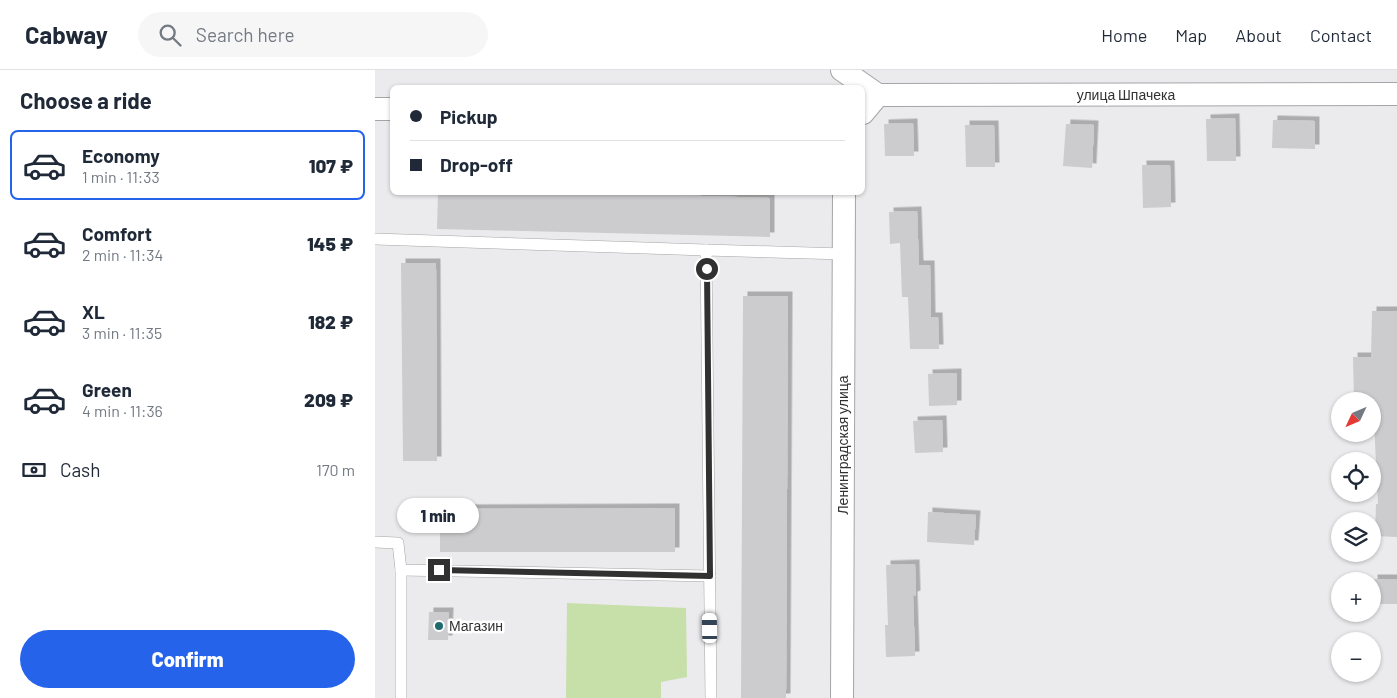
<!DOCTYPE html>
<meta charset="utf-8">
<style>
body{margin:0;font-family:Barlow,sans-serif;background:#f6f6f7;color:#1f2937;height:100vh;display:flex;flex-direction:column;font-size:19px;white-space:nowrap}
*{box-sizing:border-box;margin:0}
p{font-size:16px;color:#747a83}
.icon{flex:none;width:28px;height:28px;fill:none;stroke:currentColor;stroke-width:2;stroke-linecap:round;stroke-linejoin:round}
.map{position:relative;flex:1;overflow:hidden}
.panel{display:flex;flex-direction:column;background:#fff;width:375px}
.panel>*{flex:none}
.top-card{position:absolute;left:15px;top:15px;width:475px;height:110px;border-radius:8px;box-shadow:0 1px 4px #0004;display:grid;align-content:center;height:110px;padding:0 20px;background:#fff}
.needle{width:32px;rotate:226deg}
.fabs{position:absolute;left:956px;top:322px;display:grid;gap:10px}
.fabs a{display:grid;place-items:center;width:50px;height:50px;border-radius:50%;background:#fff;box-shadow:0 1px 4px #0004;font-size:25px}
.end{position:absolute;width:22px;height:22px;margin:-11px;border:6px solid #313131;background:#fff;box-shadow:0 0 0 2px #fff}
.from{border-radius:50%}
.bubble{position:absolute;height:35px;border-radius:18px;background:#fff;box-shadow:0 1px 4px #0004;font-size:16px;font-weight:800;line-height:35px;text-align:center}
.car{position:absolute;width:15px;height:30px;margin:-15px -8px;border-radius:6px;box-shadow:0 0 4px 1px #0007;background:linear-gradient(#fff 24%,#345 0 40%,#fff 0 76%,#345 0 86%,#fff 0)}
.top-card b{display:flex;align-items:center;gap:18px;height:48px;font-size:19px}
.top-card b+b{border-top:1px solid #e0e1e3}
.top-card i{width:12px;height:12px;background:#1f2937}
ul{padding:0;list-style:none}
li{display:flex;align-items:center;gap:15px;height:70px;margin:0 10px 8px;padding:0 10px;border:2px solid transparent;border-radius:8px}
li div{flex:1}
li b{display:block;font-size:19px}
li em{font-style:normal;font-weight:800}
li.current{border-color:#2563eb}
li>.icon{width:45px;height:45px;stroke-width:1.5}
h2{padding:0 20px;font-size:22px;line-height:60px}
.pay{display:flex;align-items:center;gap:12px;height:55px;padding:0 20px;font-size:19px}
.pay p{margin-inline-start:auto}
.action{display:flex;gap:10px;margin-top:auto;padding:10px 20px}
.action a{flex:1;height:58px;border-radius:30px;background:#2563eb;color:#fff;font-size:20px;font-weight:800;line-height:58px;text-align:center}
header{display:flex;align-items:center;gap:30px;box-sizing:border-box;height:70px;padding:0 25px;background:#fff;border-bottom:1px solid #e0e1e3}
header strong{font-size:24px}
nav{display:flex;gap:28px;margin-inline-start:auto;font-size:18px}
.search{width:350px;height:45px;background:#f6f6f7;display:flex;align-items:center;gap:12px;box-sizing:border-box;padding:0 18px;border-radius:28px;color:#747a83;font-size:19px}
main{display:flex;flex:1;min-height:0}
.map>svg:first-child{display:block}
</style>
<header>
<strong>Cabway</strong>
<div class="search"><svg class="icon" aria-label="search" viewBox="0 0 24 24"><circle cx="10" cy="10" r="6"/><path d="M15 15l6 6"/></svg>Search here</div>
<nav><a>Home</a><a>Map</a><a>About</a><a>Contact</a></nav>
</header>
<main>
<section class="panel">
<h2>Choose a ride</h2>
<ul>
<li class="current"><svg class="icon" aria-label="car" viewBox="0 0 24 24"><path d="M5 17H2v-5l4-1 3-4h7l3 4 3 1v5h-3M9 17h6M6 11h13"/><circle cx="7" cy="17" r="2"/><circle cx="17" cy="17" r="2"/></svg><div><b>Economy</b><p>1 min · 11:33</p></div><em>107 ₽</em></li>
<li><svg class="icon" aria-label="car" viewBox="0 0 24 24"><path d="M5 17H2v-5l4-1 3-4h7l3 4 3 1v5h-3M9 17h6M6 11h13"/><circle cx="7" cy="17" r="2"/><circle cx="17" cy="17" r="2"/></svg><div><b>Comfort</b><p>2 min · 11:34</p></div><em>145 ₽</em></li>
<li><svg class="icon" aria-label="car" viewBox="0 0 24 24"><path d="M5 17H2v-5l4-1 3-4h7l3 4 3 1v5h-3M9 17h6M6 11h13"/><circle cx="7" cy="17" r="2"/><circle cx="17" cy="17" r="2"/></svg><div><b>XL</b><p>3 min · 11:35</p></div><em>182 ₽</em></li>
<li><svg class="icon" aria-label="car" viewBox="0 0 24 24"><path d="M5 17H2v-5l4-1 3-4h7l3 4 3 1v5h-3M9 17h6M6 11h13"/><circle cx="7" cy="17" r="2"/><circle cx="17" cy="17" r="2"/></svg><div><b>Green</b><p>4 min · 11:36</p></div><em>209 ₽</em></li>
</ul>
<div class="pay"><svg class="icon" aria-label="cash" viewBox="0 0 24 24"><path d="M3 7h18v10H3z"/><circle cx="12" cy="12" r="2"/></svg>Cash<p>170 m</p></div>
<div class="action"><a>Confirm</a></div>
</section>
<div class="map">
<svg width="1022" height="628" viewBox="0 0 1022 628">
<defs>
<filter id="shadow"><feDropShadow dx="4.5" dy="-4.5" stdDeviation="0" flood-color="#0004"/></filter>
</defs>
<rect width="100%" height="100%" fill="#ebebed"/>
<polygon fill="#c7dfa9" points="192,533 311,538 312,607 286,612 286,628 191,628"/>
<g fill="#ccccce" filter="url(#shadow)">
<polygon points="860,48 861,91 832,91 831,49"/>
<polygon points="898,50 940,51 940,79 897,78"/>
<polygon points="538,53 539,86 510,86 509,54"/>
<polygon points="691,54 719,55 717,98 688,96"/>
<polygon points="590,55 619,55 620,97 591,97"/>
<polygon points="767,95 795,95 796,137 768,138"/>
<polygon points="63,122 186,122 395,128 395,167 62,159"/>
<polygon points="542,141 544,195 555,195 556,247 563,247 564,279 535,279 533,227 527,227 525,173 515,174 514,142"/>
<polygon points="26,193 61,193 62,391 28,391"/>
<polygon points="368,226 413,226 411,628 366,628"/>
<polygon points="997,241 1022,241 1022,467 1000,466 1001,434 1003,434 998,331 979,331 978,287 996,287"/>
<polygon points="582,303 582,335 554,336 553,304"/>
<polygon points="567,350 568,382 540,383 538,351"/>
<polygon points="300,438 300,482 65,482 65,439"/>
<polygon points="553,442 601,445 599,475 552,472"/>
<polygon points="540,494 541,525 538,526 540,586 511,587 510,555 513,555 511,495"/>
<polygon points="998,509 1022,509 1022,534 999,534"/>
<polygon points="54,542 74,542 73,570 53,570"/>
</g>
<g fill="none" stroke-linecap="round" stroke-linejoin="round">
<g stroke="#a5a5a7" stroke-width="12">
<g id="service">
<polyline points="0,169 331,180"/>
<polyline points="0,472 23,473 26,500 335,506"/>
<polyline points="26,628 26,500"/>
<polyline points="336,628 331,180 469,184"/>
</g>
</g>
<g stroke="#a5a5a7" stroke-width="24">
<g id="minor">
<polyline points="467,0 503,25"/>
<polyline points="0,39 18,39"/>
<polyline points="488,43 503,25 1022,24"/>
<polyline points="467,628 469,122"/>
</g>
</g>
<use href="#service" stroke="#fff" stroke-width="11"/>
<use href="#minor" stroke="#fff" stroke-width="22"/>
</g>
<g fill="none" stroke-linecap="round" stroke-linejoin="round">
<polyline stroke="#313131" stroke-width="6" points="64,500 335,506 332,199"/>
</g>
<circle fill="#1d6a6f" stroke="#fff" stroke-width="2" cx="64" cy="556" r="5"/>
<g text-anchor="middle" stroke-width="5" stroke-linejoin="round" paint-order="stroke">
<g font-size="14" fill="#313131" stroke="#fff">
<text x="751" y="30">улица Шпачека</text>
<text transform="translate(468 375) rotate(-90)" y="5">Ленинградская улица</text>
</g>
<g font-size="14" fill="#313131" stroke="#fff" text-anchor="start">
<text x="74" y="561">Магазин</text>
</g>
</g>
</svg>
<div class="fabs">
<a><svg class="needle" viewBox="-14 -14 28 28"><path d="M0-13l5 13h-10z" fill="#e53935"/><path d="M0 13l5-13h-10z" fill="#747a83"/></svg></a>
<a><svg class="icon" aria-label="locate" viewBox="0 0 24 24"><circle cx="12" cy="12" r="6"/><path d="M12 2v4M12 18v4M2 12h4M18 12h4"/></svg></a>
<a><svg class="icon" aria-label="layers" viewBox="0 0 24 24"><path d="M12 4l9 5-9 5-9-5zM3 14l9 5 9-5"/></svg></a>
<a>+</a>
<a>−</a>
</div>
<i class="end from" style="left:332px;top:199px"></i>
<i class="end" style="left:64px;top:500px"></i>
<div class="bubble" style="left:22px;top:428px;width:82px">1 min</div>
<i class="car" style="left:335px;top:558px;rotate:359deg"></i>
<div class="top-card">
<b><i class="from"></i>Pickup</b>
<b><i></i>Drop-off</b>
</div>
</div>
</main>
